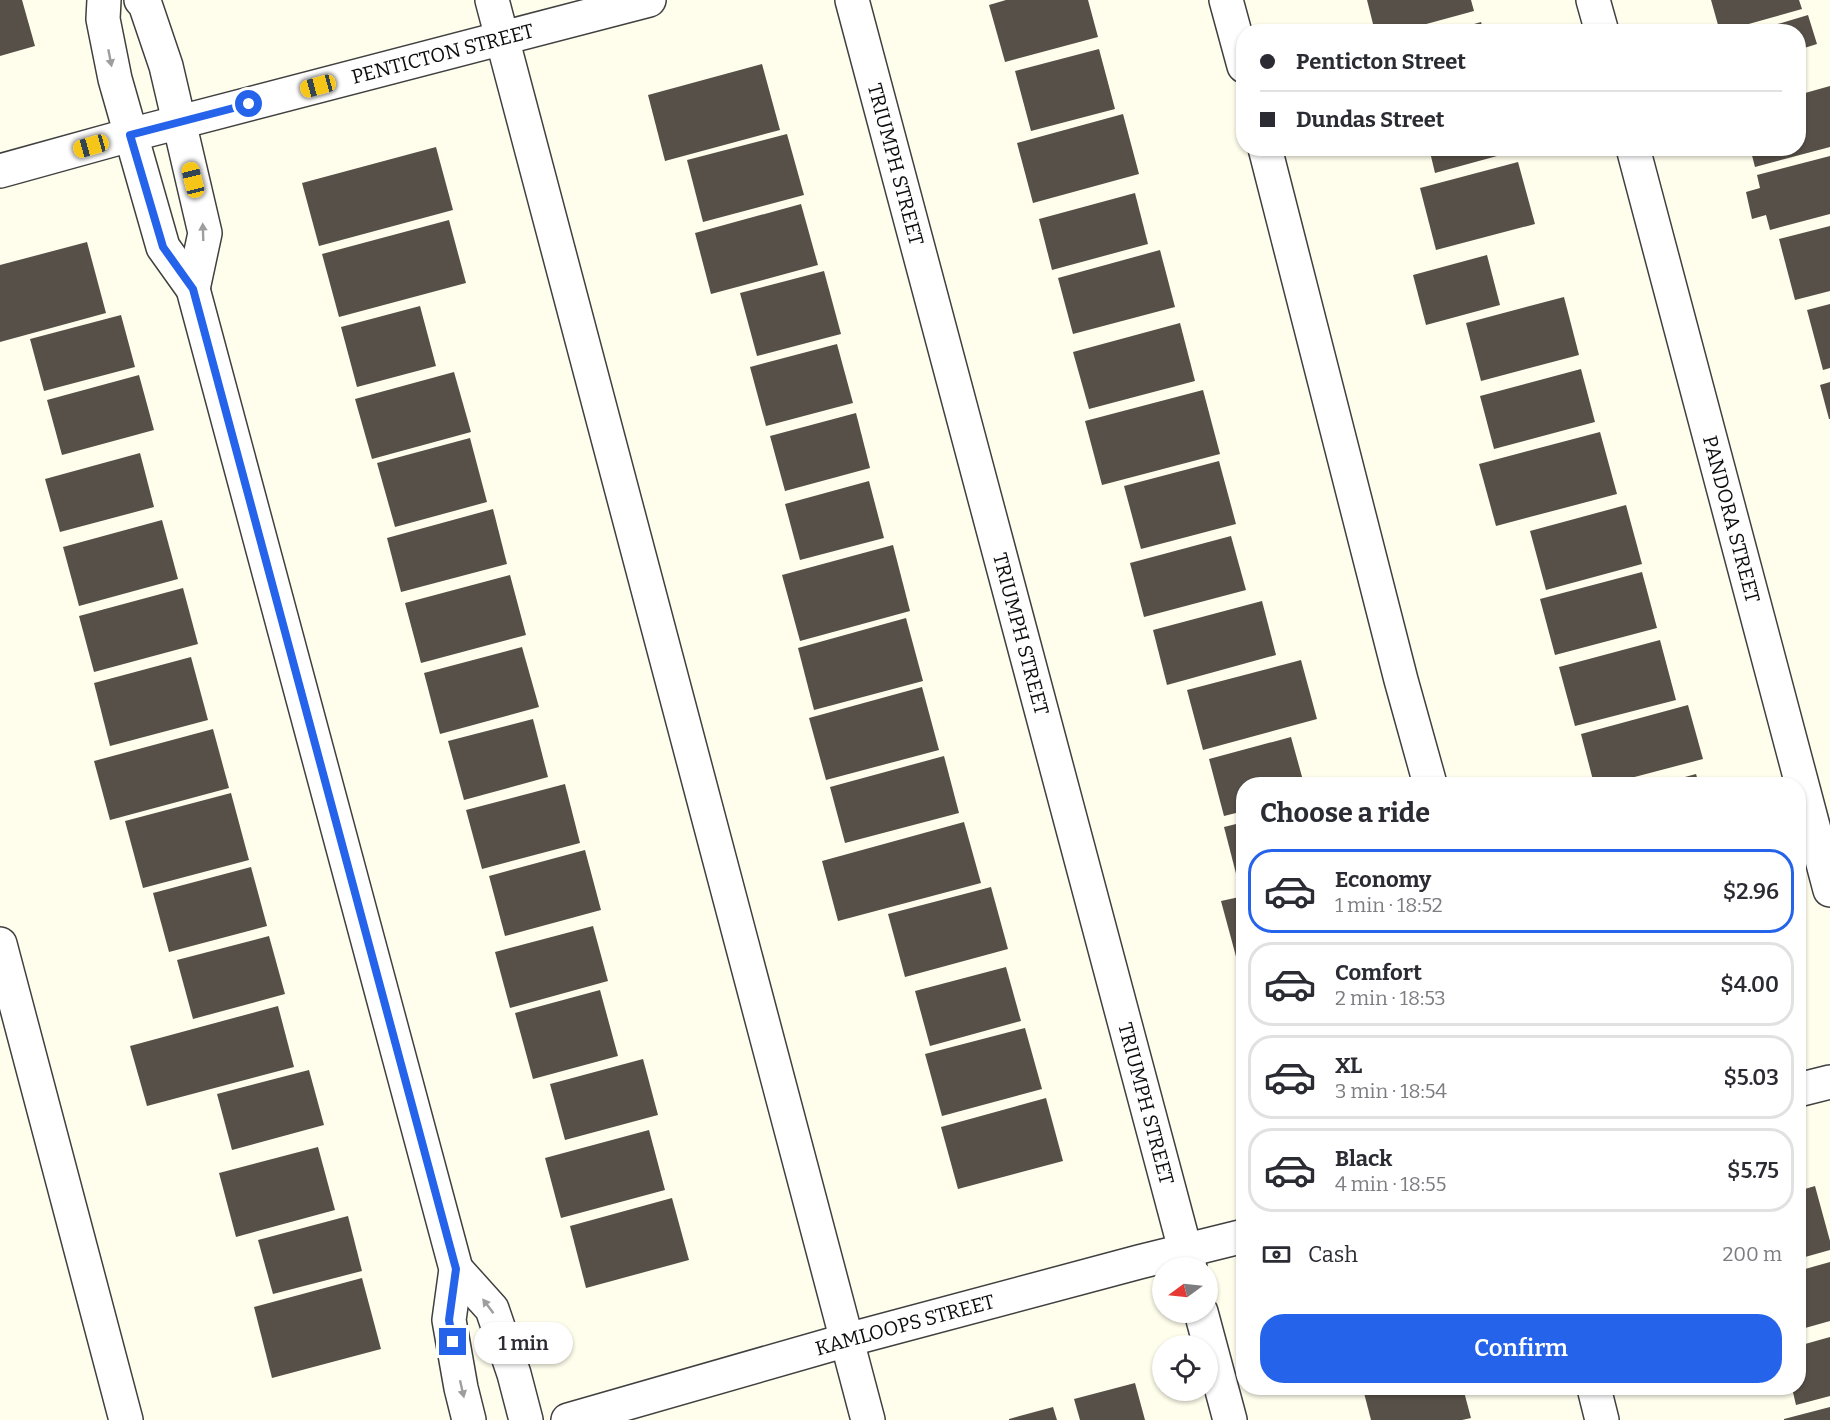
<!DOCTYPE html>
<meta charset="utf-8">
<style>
body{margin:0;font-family:Bitter,serif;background:#f2f2f3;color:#2b2b33;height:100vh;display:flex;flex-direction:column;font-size:22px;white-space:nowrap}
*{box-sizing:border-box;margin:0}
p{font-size:20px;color:#7c7c81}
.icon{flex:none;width:33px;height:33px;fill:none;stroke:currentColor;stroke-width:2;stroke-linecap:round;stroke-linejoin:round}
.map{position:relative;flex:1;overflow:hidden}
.panel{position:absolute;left:1236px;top:777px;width:570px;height:618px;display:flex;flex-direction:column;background:#fff;border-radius:24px;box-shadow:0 2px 4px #0004}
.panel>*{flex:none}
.hud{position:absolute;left:1236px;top:24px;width:570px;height:132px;border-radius:24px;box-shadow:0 2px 4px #0004;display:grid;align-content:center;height:132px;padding:0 24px;background:#fff}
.needle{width:39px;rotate:255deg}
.controls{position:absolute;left:1152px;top:1257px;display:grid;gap:12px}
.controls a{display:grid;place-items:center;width:66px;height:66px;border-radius:50%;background:#fff;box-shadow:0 2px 4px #0004;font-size:30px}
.end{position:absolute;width:27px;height:27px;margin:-14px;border:8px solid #2563eb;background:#fff;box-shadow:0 0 0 3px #fff}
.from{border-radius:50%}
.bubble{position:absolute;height:42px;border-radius:21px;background:#fff;box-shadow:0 2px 4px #0004;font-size:20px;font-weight:600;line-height:42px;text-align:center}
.car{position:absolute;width:18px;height:36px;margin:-18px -9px;border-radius:8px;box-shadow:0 0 4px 2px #0007;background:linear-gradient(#f5c518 24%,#345 0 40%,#f5c518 0 76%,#345 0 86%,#f5c518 0)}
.hud b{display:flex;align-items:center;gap:21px;height:57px;font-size:22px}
.hud b+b{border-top:2px solid #e1e1e2}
.hud i{width:15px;height:15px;background:#2b2b33}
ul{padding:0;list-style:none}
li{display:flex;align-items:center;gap:18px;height:84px;margin:0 12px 9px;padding:0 12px;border:3px solid #e1e1e2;border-radius:24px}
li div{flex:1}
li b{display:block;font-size:22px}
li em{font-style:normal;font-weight:600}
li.selected{border-color:#2563eb}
li>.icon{width:54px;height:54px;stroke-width:1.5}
h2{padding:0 24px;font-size:27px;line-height:72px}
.pay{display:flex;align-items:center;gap:15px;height:66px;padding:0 24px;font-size:22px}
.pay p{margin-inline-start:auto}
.button{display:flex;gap:12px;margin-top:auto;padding:12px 24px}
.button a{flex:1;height:69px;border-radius:24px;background:#2563eb;color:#fff;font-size:24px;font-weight:600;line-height:69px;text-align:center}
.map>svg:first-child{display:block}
</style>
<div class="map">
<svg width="1830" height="1420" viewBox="0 0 1830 1420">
<rect width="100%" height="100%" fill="#fffeed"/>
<g fill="#575048">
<polygon points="0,0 22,0 35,46 0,56"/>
<polygon points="1006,0 1088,0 1098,37 1005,62 989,5"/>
<polygon points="1367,0 1471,0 1474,11 1397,32 1375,32"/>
<polygon points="1711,0 1799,0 1802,9 1720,32"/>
<polygon points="1808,15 1817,44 1798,50 1798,32 1751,32"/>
<polygon points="1481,22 1484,32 1450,32 1450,31"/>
<polygon points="1099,49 1115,109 1031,131 1015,71"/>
<polygon points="762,64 780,130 665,161 648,95"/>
<polygon points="1830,86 1830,147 1755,167 1750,148 1798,148 1798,95"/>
<polygon points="1123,114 1139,174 1033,203 1017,143"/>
<polygon points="787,134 804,195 703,222 687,160"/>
<polygon points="436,147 453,210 319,246 302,183"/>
<polygon points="1429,148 1518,148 1519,150 1435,173"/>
<polygon points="1830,156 1830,214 1770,230 1766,215 1752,219 1746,192 1760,188 1757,175"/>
<polygon points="1518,162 1535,224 1436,250 1420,188"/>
<polygon points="1135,193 1148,244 1052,270 1039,219"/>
<polygon points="801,204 818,265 711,294 695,233"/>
<polygon points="449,220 466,283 339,317 322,254"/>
<polygon points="1830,226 1830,291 1795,300 1779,239"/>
<polygon points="87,242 106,313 0,342 0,265"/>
<polygon points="1160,250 1175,307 1073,334 1058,278"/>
<polygon points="1487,255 1500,305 1426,325 1413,275"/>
<polygon points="824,271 841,334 757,356 740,293"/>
<polygon points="1564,297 1579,355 1481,381 1466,323"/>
<polygon points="1830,304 1830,368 1823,370 1807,310"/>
<polygon points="420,306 436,366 357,387 341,327"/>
<polygon points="121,315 135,367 44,391 30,339"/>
<polygon points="1180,323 1195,381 1089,409 1073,352"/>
<polygon points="837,344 853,403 766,426 750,367"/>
<polygon points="1581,369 1595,422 1494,449 1480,396"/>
<polygon points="454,372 471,432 372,459 355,399"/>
<polygon points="139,375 154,430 62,455 47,400"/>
<polygon points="1830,382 1830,419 1829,419 1820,385"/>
<polygon points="1203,390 1220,454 1102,485 1085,421"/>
<polygon points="856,413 870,468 785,491 770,436"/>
<polygon points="1600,432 1617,494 1496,526 1479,464"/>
<polygon points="470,438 487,502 395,527 377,463"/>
<polygon points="140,453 154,507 60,532 45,479"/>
<polygon points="1219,461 1236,524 1141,549 1124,486"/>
<polygon points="869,481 884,538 800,560 785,504"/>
<polygon points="1626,505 1642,564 1546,590 1530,531"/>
<polygon points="493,509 507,564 401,592 387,538"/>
<polygon points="162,520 178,579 79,606 63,547"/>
<polygon points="1231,536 1246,590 1144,617 1130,563"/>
<polygon points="893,545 910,611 800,641 782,575"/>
<polygon points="1642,572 1657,628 1555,655 1540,599"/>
<polygon points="510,575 526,635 421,663 405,603"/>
<polygon points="183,588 198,644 94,672 79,616"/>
<polygon points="1262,601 1276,655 1167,685 1153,630"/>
<polygon points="906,618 923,681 814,710 798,648"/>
<polygon points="1660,640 1676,700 1575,726 1559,667"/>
<polygon points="522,647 539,707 440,734 424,673"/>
<polygon points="191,657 208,720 110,746 94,683"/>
<polygon points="1301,660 1317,719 1203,750 1187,690"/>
<polygon points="922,687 939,750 826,780 809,718"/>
<polygon points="1688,705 1703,759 1608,784 1594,784 1581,734"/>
<polygon points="533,719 548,777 464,800 448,741"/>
<polygon points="213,729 229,788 110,820 94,761"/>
<polygon points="1291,737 1304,784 1244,784 1244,811 1224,816 1209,759"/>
<polygon points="944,756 959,813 845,843 830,787"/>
<polygon points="1696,774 1699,784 1659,784"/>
<polygon points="565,784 580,843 482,869 466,810"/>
<polygon points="231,793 249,860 143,888 125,821"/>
<polygon points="964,822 981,883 838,921 822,861"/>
<polygon points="1244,822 1244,888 1240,889 1224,827"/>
<polygon points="585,850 601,910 505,936 489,876"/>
<polygon points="251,867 267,926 169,952 153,893"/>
<polygon points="991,887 1008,949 905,977 888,914"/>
<polygon points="1244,896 1244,963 1238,964 1221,901"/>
<polygon points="593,926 608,981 510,1008 495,952"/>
<polygon points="269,936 285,994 193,1019 177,960"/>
<polygon points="1006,967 1021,1021 930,1046 915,991"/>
<polygon points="600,990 618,1056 533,1079 515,1013"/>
<polygon points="278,1006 294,1067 147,1106 130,1046"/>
<polygon points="1025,1028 1042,1089 942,1116 925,1054"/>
<polygon points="643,1059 658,1115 565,1140 550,1084"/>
<polygon points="309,1070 324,1125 232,1150 217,1094"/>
<polygon points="1046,1098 1063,1161 958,1189 941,1127"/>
<polygon points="649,1130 665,1190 561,1218 545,1158"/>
<polygon points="318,1147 335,1210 236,1237 219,1173"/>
<polygon points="1815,1186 1830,1241 1830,1250 1798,1259 1798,1191"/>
<polygon points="672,1198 689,1260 586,1288 570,1226"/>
<polygon points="348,1216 362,1271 273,1294 258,1240"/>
<polygon points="1830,1262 1830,1321 1798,1330 1798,1271"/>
<polygon points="362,1278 381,1349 272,1378 254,1307"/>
<polygon points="1830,1337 1830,1396 1796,1405 1792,1388 1798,1388 1798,1346"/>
<polygon points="1135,1383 1145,1420 1080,1420 1074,1399"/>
<polygon points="1366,1388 1463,1388 1471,1418 1462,1420 1371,1420 1363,1389"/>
<polygon points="1053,1407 1057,1420 1009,1420 1009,1419"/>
<polygon points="1830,1407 1830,1420 1784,1420 1784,1419"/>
</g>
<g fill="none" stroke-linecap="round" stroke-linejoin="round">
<g stroke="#404040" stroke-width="36">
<g id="minor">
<polyline points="104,0 103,19 115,79 163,247 193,289 456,1269 449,1320 461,1388 469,1420"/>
<polyline points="141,0 145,4 166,66 205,233 193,289"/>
<polyline points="492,0 868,1420"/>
<path id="s1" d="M 852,0 L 1190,1268"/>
<polyline points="1226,0 1244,66"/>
<polyline points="1593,0 1602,32"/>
<polyline points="1265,148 1401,680 1430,784"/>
<path id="s2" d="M 1633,148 L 1830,890"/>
<path id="s3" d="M 0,171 L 130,135 L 649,0"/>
<polyline points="0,944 126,1420"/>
<polyline points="1798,1090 1830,1082"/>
<polyline points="456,1269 492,1309 514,1374 526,1420"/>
<polyline points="1201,1312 1230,1420"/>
<polyline points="1594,1388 1602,1420"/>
<path id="s4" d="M 568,1420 L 847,1340 L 1139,1262 L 1244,1236"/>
</g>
</g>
<use href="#minor" stroke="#fff" stroke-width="33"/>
</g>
<defs><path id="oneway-solid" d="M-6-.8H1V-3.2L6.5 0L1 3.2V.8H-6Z" transform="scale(1.5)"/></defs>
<g fill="#9e9e9e">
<use href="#oneway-solid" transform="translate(110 58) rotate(79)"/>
<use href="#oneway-solid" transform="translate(203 232) rotate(-92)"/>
<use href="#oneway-solid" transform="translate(488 1306) rotate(-127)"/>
<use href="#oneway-solid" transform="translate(462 1389) rotate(77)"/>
</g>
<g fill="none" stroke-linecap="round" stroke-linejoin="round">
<polyline stroke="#2563eb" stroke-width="8" points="249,104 130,135 163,247 193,289 456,1269 449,1320 453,1342"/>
</g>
<g text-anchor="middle" stroke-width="6" stroke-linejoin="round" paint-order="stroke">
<g font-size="20" fill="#0d0d0d" stroke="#fff">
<text dy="7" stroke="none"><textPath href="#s3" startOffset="458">PENTICTON STREET</textPath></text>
<text dy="7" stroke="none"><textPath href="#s1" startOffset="170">TRIUMPH STREET</textPath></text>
<text dy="7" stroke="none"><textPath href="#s2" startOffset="384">PANDORA STREET</textPath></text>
<text dy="7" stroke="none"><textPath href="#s1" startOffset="656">TRIUMPH STREET</textPath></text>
<text dy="7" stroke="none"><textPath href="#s1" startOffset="1142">TRIUMPH STREET</textPath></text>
<text dy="7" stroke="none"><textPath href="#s4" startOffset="350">KAMLOOPS STREET</textPath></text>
</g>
</g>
</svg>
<div class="controls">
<a><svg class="needle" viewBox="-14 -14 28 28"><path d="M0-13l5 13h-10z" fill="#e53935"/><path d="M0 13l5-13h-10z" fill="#7c7c81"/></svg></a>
<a><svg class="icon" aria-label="locate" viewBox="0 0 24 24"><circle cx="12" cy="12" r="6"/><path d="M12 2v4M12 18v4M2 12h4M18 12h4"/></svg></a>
</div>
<i class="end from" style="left:249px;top:104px"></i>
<i class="end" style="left:453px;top:1342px"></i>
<div class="bubble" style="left:474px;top:1322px;width:99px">1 min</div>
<i class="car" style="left:318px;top:86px;rotate:255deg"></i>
<i class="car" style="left:91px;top:146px;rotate:254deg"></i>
<i class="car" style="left:193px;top:180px;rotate:346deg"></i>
<div class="hud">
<b><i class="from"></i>Penticton Street</b>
<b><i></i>Dundas Street</b>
</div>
<section class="panel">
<h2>Choose a ride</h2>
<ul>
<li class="selected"><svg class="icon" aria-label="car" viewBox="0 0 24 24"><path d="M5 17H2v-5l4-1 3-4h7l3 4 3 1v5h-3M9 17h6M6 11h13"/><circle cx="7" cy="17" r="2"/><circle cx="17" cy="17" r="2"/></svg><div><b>Economy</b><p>1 min · 18:52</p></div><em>$2.96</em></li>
<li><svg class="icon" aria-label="car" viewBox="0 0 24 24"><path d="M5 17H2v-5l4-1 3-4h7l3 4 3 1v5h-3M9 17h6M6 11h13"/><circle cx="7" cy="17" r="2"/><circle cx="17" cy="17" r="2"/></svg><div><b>Comfort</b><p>2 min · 18:53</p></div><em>$4.00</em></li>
<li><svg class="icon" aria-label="car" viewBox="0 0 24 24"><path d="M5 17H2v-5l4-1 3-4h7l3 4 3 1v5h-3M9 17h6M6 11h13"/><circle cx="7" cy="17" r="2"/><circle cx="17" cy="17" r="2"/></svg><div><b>XL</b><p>3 min · 18:54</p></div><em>$5.03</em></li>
<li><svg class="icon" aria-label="car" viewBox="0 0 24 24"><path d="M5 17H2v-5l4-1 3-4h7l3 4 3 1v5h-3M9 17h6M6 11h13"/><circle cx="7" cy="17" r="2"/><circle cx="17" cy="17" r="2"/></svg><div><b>Black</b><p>4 min · 18:55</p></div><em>$5.75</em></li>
</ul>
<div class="pay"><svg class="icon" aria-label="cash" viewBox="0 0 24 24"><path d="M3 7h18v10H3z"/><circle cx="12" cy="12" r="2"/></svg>Cash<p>200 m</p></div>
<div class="button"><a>Confirm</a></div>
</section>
</div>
